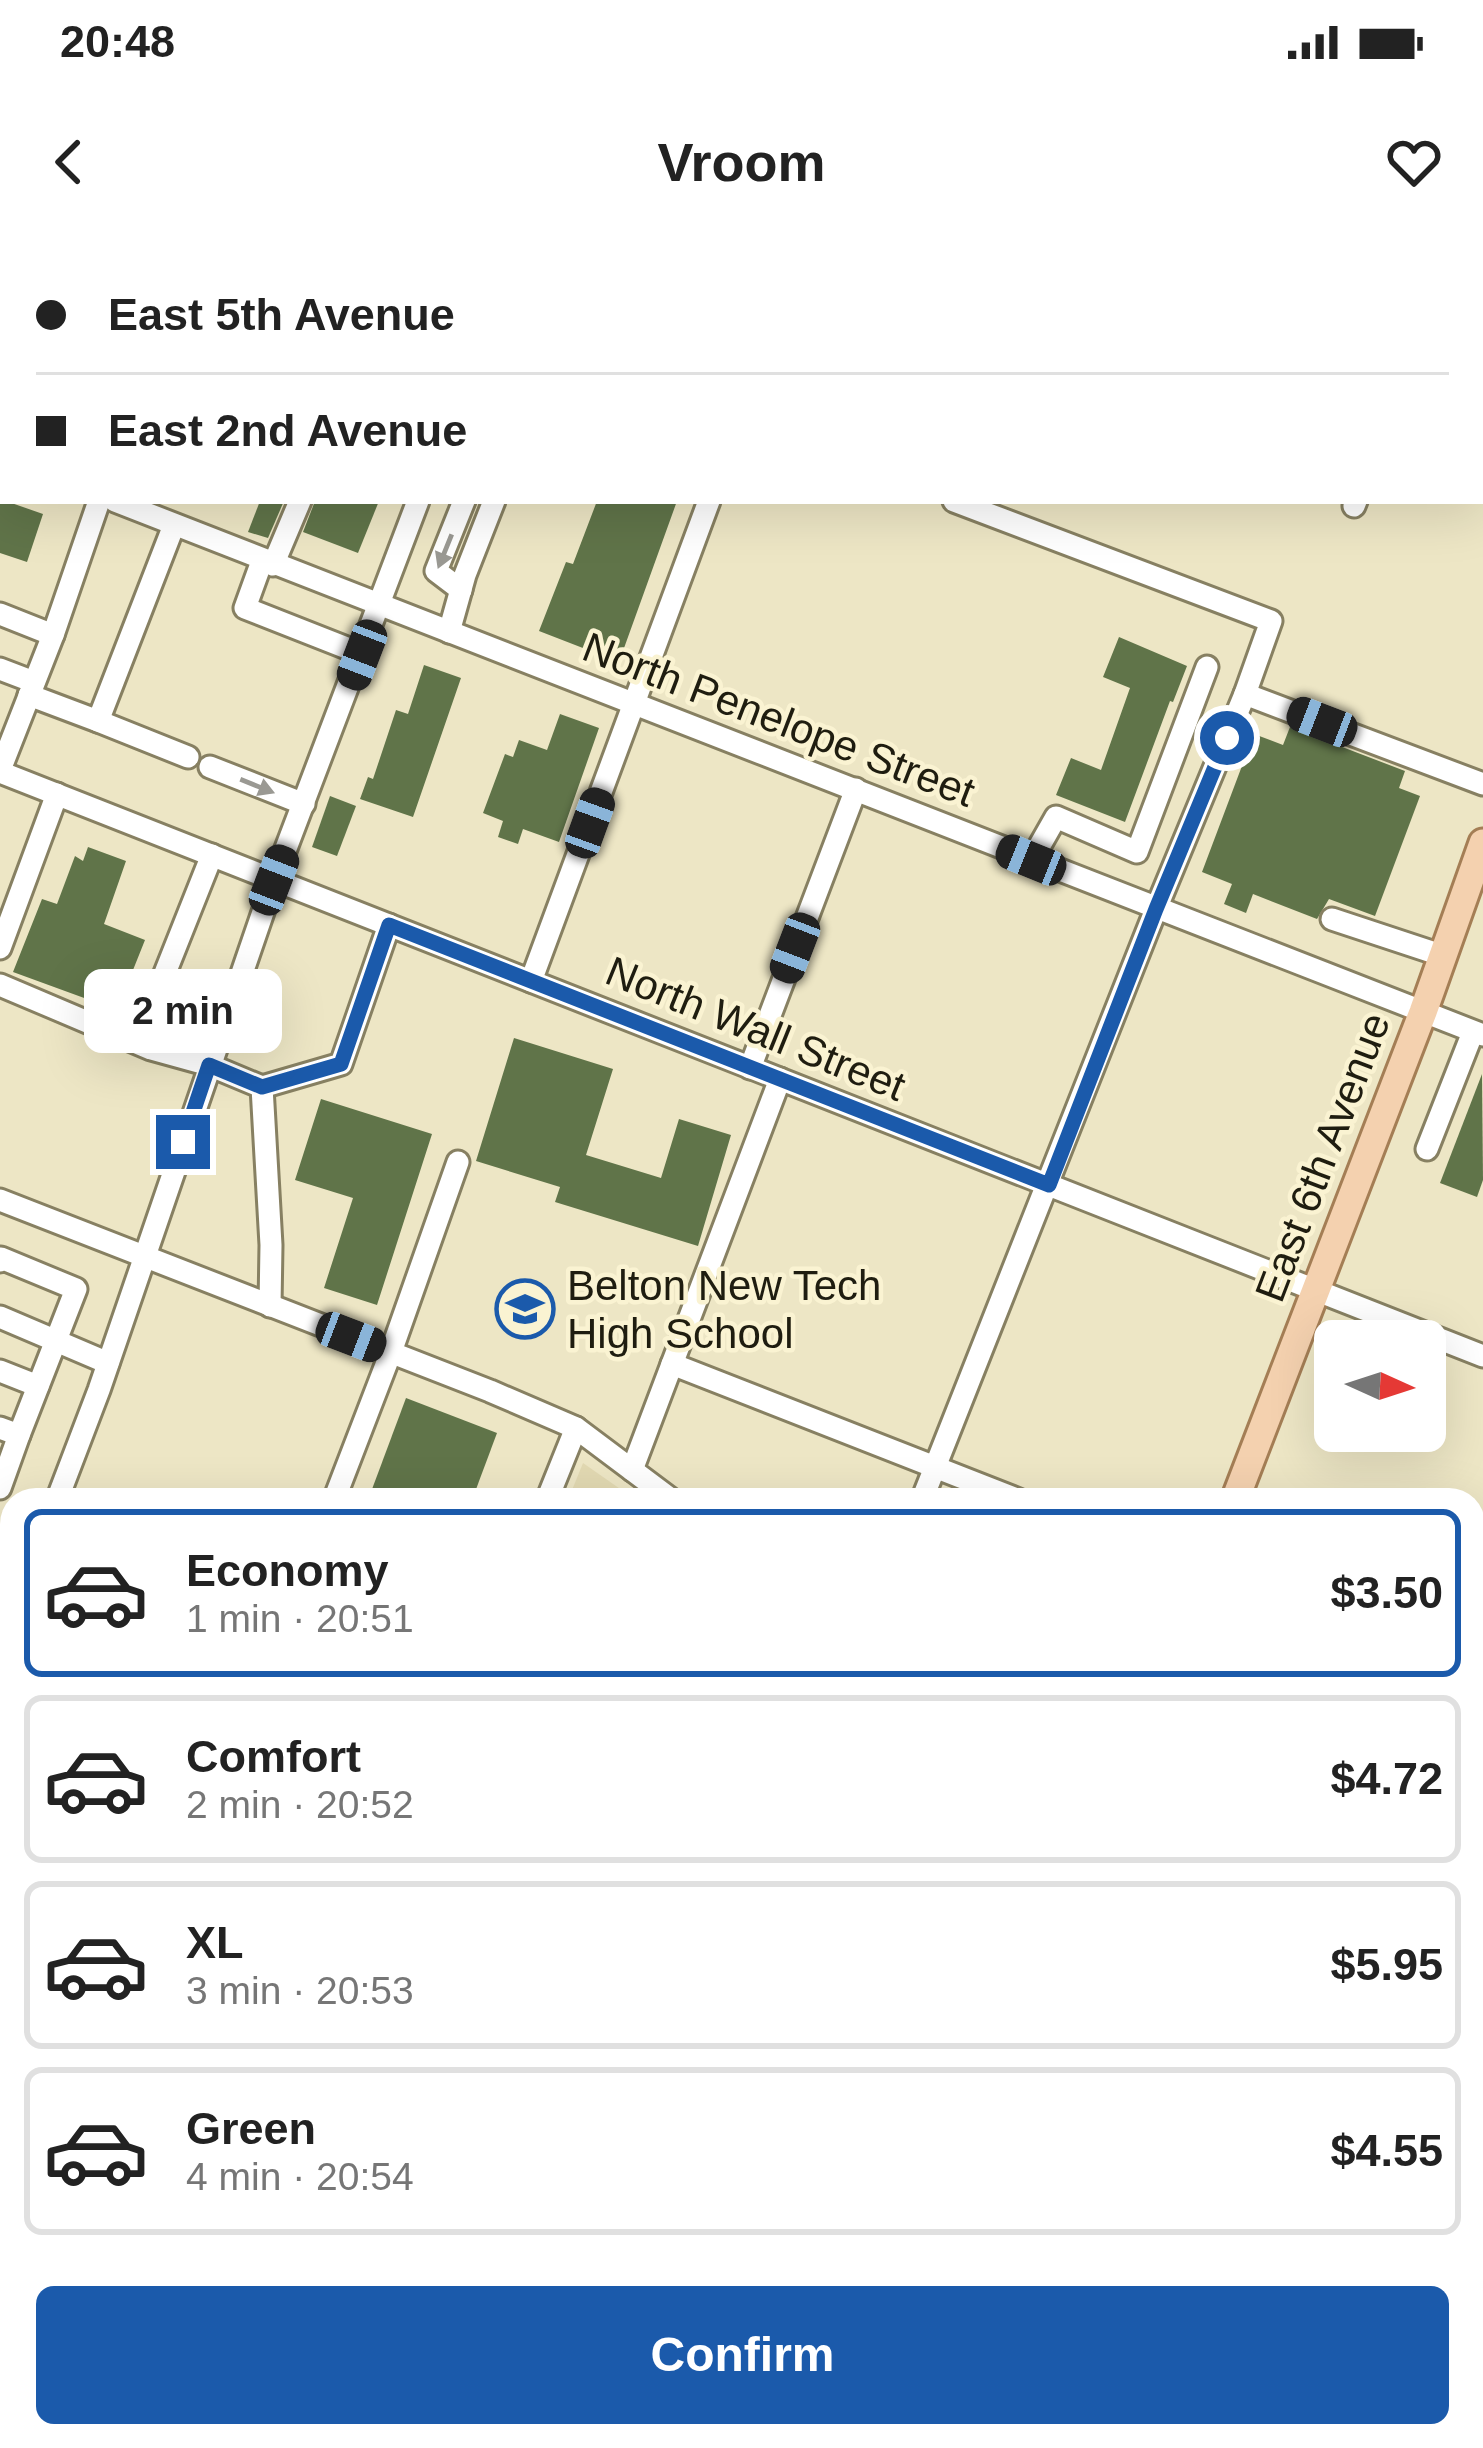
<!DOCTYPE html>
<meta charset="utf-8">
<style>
body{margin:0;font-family:Arial,sans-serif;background:#f2f2f2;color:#222;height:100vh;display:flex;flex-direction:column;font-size:45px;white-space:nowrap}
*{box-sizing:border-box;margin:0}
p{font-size:39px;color:#767676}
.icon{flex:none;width:66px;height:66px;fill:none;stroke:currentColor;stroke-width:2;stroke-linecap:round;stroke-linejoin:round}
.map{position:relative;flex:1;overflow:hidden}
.details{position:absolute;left:0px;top:1248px;width:1485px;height:960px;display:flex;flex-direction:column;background:#fff;border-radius:36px 36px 0 0;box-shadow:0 12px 48px #0002}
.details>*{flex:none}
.hud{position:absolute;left:0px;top:0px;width:1485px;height:264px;box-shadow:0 12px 48px #0002;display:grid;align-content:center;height:264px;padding:0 36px;background:#fff}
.needle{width:78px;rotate:93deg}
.controls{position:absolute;left:1314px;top:1080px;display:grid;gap:24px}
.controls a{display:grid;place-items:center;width:132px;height:132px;border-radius:18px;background:#fff;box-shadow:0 12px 48px #0002;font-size:60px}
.end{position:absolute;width:54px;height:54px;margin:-27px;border:15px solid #1b5aab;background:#fff;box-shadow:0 0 0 6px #fff}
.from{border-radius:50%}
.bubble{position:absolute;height:84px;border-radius:18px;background:#fff;box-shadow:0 12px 48px #0002;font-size:39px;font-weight:700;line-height:84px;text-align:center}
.car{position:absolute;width:36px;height:72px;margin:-36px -18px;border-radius:15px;box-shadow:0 0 9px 3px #0007;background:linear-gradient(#222 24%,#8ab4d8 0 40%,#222 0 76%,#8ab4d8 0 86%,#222 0)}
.hud b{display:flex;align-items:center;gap:42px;height:114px;font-size:45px}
.hud b+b{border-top:3px solid #e0e0e0}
.hud i{width:30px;height:30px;background:#222}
ul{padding:21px 0 0;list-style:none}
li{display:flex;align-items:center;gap:36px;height:168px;margin:0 24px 18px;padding:0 12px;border:6px solid #e0e0e0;border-radius:18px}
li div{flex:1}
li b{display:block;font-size:45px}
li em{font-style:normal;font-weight:700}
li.active{border-color:#1b5aab}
li>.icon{width:108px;height:108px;stroke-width:1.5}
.primary-button{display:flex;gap:24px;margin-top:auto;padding:24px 36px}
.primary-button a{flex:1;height:138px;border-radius:18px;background:#1b5aab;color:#fff;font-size:48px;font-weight:700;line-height:138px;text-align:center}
.status{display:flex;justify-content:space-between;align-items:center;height:84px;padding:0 60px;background:#fff;direction:ltr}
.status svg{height:33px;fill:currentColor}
header{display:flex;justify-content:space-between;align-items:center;height:156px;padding:0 36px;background:#fff;font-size:54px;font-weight:700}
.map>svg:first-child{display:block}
</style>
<div class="status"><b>20:48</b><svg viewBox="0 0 49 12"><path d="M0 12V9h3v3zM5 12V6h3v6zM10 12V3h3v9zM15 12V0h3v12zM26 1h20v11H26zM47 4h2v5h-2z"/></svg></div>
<header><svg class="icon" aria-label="back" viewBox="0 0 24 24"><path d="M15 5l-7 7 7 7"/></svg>Vroom<svg class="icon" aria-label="heart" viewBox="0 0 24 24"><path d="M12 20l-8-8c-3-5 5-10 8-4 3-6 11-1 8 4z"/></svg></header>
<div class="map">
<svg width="1483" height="2208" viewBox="0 0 1483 2208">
<rect width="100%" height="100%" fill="#ede6c5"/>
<g fill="#e2d9b2">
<polygon points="583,1223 636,1260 568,1260"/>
<polygon points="716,2196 830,2196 825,2208 746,2208"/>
</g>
<g fill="#607449">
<polygon points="0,259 43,274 27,322 0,313"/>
<polygon points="260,261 284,261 268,298 248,292"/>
<polygon points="315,261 379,261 358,313 303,292"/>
<polygon points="597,261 677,261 619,422 539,391 566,322 573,324"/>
<polygon points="1119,397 1187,426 1173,462 1170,461 1125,582 1056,555 1071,518 1101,530 1130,448 1103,437"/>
<polygon points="424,425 461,438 413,577 360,559 368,537 373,539 396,470 408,474"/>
<polygon points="560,474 599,488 559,602 523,589 518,604 498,597 503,581 483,573 505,514 513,517 519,500 547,510"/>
<polygon points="1290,487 1405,531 1399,548 1420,556 1375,676 1329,659 1317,679 1253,654 1246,673 1224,664 1232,644 1202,632 1254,494 1283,505"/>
<polygon points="330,556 356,566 337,616 312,607"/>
<polygon points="88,607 126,621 104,684 145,700 117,770 13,732 42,659 57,664 75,616 83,621"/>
<polygon points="514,798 613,829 586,915 661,938 679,879 731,895 698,1006 555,962 560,947 476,921"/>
<polygon points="1482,834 1483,940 1477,957 1440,943"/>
<polygon points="321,859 432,894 377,1065 324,1048 353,958 295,940"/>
<polygon points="406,1158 497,1193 472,1260 368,1260"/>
</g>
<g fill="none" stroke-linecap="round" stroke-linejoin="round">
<g stroke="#878062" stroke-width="27">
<g id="minor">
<polyline points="276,0 283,3"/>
<polyline points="200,3 201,0"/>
<polyline points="516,3 517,0"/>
<polyline points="919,3 920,0"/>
<polyline points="1482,5 1483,2"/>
<polyline points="0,213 3,215"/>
<polyline points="115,261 1483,795"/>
<polyline points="1354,266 1356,261"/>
<polyline points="262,321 245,368 362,414"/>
<polyline points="273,325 300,261"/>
<polyline points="461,350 436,331 464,261"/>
<polyline points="0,374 53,395"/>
<polyline points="449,392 465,335 494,261"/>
<polyline points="0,429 34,442"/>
<polyline points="1245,454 1483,544"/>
<polyline points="29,455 98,481 174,285"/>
<polyline points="98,481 188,517"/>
<polyline points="210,527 304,564"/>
<polyline points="0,530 53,395 99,261"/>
<polyline points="0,532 1483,1116"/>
<polyline points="1031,621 1056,577 1137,612 1207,427"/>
<polyline points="1332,679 1444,716"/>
<polyline points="0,708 57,554"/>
<polyline points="531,741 709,261"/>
<polyline points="0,745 151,809 209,825 262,847 271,1005 270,1066"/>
<polyline points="138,801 212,615"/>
<polyline points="750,828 856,549"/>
<polyline points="262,847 341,824 389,685"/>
<polyline points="1427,909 1473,792"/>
<polyline points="0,960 490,1151 576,1188 672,1260"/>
<polyline points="0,1021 1,1018 76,1049 19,1195 0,1188"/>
<polyline points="0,1077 108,1123"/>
<polyline points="672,1124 1019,1260"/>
<polyline points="0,1131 38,1146"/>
<polyline points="632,1230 780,839"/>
<polyline points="0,1248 19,1195"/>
<polyline points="57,1260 99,1150 274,640 418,261"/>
<polyline points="334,1260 391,1112 458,922"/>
<polyline points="547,1260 576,1188"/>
<polyline points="922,1260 1156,669 1245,454 1271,381 954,261"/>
<polyline points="0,1309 12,1313"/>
<polyline points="1473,1408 1483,1381"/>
<polyline points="0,1413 12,1381"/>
<polyline points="1473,1435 1483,1439"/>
<polyline points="1473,1750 1483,1754"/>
<polyline points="0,1939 12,1943"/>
<polyline points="0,2122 12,2090"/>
<polyline points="671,2196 702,2208"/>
<polyline points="1429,2196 1435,2208"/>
<polyline points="174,2208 178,2196"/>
<polyline points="542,2208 547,2196"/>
<polyline points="1175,2208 1193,2196"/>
<polyline points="1468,2208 1483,2178"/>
</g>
</g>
<g stroke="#a47e55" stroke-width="33">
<g id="major">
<polyline points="876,0 884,3"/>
<polyline points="1482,239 1483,239"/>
<polyline points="1235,1260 1423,772 1483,603"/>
<polyline points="857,2208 861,2196"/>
</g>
</g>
<use href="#minor" stroke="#fff" stroke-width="21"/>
<use href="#major" stroke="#f4d1af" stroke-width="27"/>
</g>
<defs><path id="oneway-solid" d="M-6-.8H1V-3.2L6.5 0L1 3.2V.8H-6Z" transform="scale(3)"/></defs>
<g fill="#9a9993">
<use href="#oneway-solid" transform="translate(445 311) rotate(112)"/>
<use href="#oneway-solid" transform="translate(257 546) rotate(22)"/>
</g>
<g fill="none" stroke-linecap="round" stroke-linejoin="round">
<polyline stroke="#1b5aab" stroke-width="15" points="183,902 209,825 262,847 341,824 389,685 1049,945 1156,669 1227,498"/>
</g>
<defs>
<g id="school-ring" transform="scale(3)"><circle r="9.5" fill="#faf3d2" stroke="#1b5aab" stroke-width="1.5"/><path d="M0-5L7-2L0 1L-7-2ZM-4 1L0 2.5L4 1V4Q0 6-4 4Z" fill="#1b5aab"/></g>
</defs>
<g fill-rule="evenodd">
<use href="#school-ring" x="525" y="1069"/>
</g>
<g text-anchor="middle" stroke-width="9" stroke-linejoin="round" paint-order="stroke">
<g font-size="42" fill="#1f1d10" stroke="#faf3d2">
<text transform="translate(779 479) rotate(21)" y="15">North Penelope Street</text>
<text transform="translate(756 788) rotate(22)" y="15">North Wall Street</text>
<text transform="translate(1322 917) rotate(-69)" y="15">East 6th Avenue</text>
</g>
<g font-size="42" fill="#1f1d10" stroke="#faf3d2" text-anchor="start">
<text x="567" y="1060">Belton New Tech<tspan x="567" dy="48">High School</tspan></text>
</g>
</g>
</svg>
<div class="controls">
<a><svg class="needle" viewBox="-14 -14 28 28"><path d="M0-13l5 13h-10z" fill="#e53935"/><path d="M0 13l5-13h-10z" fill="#767676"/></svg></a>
</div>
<i class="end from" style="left:1227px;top:498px"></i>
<i class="end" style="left:183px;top:902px"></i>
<div class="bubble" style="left:84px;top:729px;width:198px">2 min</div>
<i class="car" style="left:362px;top:415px;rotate:201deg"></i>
<i class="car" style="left:1322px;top:482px;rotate:291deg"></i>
<i class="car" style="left:590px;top:583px;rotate:20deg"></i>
<i class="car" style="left:1031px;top:620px;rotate:292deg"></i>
<i class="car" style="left:274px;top:640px;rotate:21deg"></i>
<i class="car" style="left:795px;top:708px;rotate:201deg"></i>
<i class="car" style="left:351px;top:1097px;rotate:111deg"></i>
<div class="hud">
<b><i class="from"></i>East 5th Avenue</b>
<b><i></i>East 2nd Avenue</b>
</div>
<section class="details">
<ul>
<li class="active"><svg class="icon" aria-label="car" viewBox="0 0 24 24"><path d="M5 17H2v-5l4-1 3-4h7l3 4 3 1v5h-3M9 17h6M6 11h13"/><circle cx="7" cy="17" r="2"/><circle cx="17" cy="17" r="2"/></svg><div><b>Economy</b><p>1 min · 20:51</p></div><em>$3.50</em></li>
<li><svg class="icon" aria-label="car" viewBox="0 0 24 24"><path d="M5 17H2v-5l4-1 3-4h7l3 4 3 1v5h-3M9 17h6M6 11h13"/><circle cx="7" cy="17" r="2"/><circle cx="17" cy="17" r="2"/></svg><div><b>Comfort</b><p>2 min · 20:52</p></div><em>$4.72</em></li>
<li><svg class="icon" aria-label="car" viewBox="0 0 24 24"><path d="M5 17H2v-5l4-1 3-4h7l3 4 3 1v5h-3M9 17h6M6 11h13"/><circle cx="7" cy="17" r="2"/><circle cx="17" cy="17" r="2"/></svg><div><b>XL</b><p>3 min · 20:53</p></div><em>$5.95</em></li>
<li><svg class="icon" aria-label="car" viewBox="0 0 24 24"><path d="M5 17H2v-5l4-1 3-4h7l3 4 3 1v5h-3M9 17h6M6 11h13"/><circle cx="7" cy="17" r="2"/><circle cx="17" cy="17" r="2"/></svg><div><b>Green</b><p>4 min · 20:54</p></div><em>$4.55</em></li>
</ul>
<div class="primary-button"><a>Confirm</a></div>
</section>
</div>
